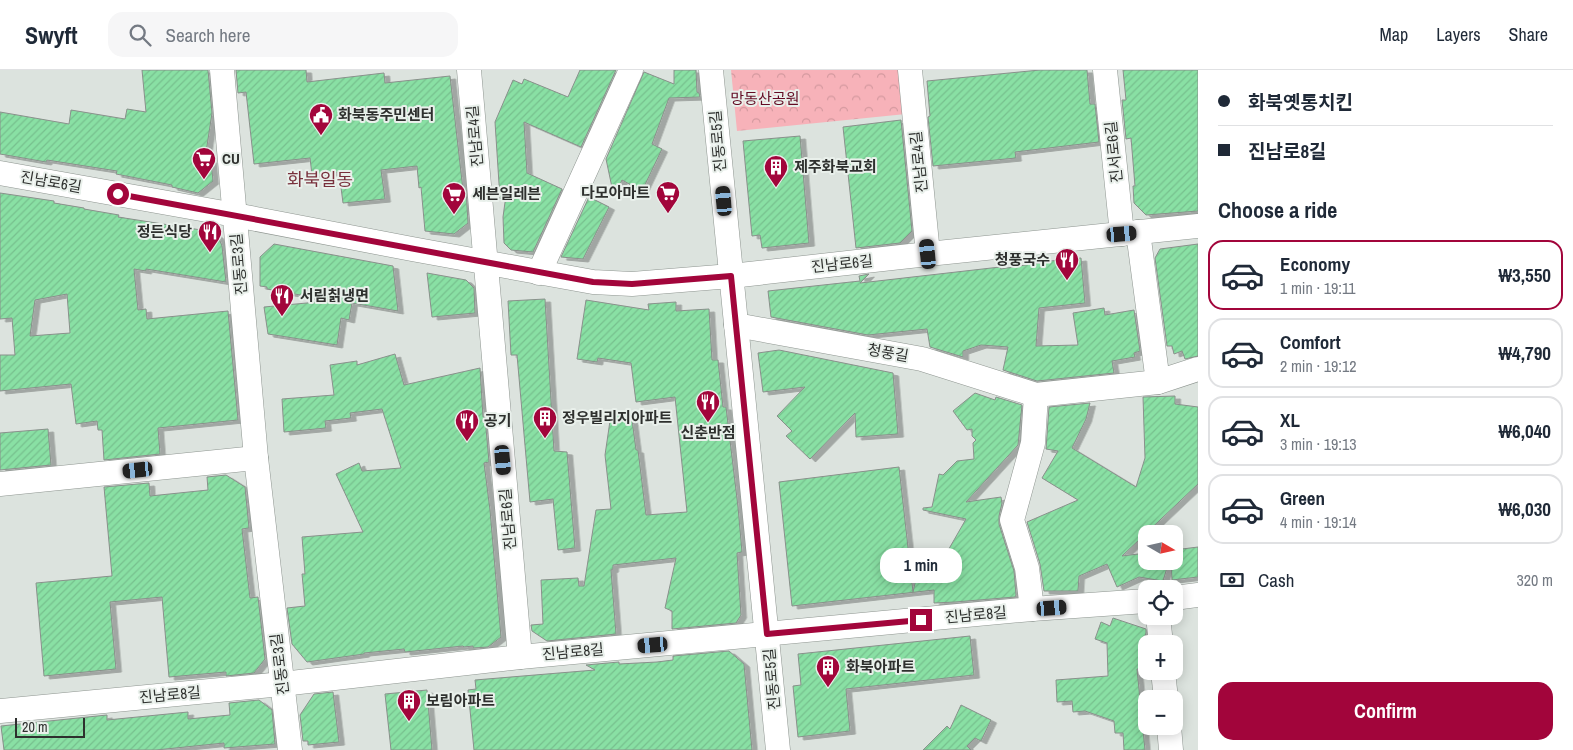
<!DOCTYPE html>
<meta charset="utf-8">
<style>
body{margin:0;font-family:"Archivo Narrow","Noto Sans KR",sans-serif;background:#f6f6f7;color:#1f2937;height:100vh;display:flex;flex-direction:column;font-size:19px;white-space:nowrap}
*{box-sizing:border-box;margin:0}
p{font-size:16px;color:#747a83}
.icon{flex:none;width:28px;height:28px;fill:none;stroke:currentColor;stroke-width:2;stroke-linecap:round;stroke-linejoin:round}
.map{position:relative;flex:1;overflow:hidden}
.side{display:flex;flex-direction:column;background:#fff;width:375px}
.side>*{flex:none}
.top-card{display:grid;align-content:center;height:110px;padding:0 20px;background:#fff}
.needle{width:32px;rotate:99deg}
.fabs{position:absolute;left:1138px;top:455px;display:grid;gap:10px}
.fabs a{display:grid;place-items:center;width:45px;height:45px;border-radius:10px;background:#fff;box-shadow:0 2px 12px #0003;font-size:25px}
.scale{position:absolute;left:15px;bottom:12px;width:70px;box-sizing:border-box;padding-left:5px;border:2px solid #2e302e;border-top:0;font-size:14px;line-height:18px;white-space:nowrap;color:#2e302e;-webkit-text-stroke:4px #e9f0eb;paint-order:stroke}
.end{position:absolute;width:22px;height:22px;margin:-11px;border:6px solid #a2053b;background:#fff;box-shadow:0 0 0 2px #fff}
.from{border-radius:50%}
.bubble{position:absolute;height:35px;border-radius:15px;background:#fff;box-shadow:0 2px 12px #0003;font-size:16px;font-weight:800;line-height:35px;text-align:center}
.car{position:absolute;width:15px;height:30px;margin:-15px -8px;border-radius:6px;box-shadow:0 0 4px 1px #0007;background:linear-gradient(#222 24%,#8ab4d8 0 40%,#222 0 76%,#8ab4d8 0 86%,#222 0)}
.top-card b{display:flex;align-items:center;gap:18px;height:48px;font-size:19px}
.top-card b+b{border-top:1px solid #e0e1e3}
.top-card i{width:12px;height:12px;background:#1f2937}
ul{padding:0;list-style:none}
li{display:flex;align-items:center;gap:15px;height:70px;margin:0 10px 8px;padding:0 10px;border:2px solid #e0e1e3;border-radius:15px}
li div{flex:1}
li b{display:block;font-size:19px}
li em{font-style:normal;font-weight:800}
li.on{border-color:#a2053b}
li>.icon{width:45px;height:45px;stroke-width:1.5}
h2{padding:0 20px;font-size:22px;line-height:60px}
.pay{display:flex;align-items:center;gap:12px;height:55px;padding:0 20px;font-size:19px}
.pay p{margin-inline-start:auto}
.primary-button{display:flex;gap:10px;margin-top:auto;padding:10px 20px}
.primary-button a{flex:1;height:58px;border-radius:15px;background:#a2053b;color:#fff;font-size:20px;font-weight:800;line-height:58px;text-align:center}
header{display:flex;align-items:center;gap:30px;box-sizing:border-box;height:70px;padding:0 25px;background:#fff;border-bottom:1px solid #e0e1e3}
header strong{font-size:24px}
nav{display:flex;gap:28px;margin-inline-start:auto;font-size:18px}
.search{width:350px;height:45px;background:#f6f6f7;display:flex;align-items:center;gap:12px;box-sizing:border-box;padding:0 18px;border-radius:15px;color:#747a83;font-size:19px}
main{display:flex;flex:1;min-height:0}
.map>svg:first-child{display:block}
</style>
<header>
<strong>Swyft</strong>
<div class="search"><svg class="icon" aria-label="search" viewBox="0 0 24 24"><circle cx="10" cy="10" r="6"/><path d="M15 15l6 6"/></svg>Search here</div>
<nav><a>Map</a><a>Layers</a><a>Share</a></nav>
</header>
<main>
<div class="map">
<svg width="1198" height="680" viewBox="0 0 1198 680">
<defs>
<pattern id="forest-crowns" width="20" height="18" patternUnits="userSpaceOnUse" patternTransform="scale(1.25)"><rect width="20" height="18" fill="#f7b2b9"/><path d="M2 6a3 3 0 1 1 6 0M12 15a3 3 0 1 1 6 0" fill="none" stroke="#d4999f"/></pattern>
<pattern id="building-hatch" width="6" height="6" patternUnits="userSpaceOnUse" patternTransform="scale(1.25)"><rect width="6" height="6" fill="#89e0a4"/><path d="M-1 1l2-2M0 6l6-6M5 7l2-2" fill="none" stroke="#77c08e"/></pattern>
<filter id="shadow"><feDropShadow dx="5.5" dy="3" stdDeviation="0" flood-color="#0004"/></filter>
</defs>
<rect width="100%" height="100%" fill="#dce3de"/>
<polygon fill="url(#forest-crowns)" points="731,0 902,0 906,44 737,61"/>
<g fill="url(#building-hatch)" stroke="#89908b" fill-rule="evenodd" filter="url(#shadow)">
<polygon points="142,0 208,0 212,43 205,89 211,90 213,111 198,123 172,117 172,115 116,104 117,101 47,90 46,92 0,84 0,42 69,54 71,40 125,49 127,39 146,42"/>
<polygon points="236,0 306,0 307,12 384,3 385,13 450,6 463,120 466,119 468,153 454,164 425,161 421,117 419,118 417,96 381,100 385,129 343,133 339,102 312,105 310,88 254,94 246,22 238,23"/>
<polygon points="580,0 616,0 581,77 524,52 527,103 562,119 533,182 511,180 504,173 503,147 506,125 500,129 495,52 513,10 522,14 524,9 568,27"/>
<polygon points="674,0 696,0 697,22 699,23 700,27 669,28 652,74 662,79 642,121 622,110 614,127 606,89 644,2 674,14"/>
<polygon points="1040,0 1087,0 1090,34 1095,34 1099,72 1015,82 1016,88 933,96 928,47 930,46 927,11"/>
<polygon points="1123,0 1198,0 1198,141 1146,145 1134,133 1133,116 1135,116 1131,68 1126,69 1122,30 1126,30"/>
<polygon points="901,50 912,161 900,173 856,178 843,57"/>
<polygon points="800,66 809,173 762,178 760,165 752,166 743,71"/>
<path d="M 0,123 L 54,131 L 54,133 L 84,138 L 84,139 L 119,145 L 118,147 L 214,162 L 218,166 L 222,176 L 226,212 L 146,199 L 146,201 L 134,199 L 138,240 L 146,239 L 147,249 L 228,241 L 238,350 L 158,358 L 160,384 L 104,390 L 102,360 L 98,360 L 97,351 L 76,354 L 71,314 L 0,321 L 0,285 L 15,285 L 12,248 L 0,249 ZM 67,224 L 70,263 L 30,266 L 35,230 Z"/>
<polygon points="589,127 609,137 583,189 561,187"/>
<polygon points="274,174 393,196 398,241 352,233 349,250 341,248 337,275 268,264 264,237 328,231 328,230 267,219 267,217 260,216 260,187"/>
<polygon points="1198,174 1198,286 1185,289 1182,281 1174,284 1172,276 1167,276 1155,188 1160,179"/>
<polygon points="1081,188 1085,233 1039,238 1036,276 1078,275 1073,243 1104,238 1105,245 1134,240 1140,281 1134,283 1135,287 1112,291 1114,303 1037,311 1003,300 1008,277 981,275 963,281 963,287 930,277 927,259 868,265 771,247 768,221 860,211 859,206 869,204 860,213 1000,197 1001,199 1050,191"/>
<polygon points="427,203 466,210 474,218 475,243 432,247"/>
<polygon points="545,229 554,381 567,382 575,478 558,480 553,429 530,432 517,285 511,285 508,231"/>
<polygon points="586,230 649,240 648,234 676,232 676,241 709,239 712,290 718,290 723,337 726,337 738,437 742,482 737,483 741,545 736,553 672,559 672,541 665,538 676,488 613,495 613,499 611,500 616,564 547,571 532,561 531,555 543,554 541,510 578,508 579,516 584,516 596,440 611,439 605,385 611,344 631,342 636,380 638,380 646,445 687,442 675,327 636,332 631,293 598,288 597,292 577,289"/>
<polygon points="779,280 893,303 898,364 856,367 855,343 810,389 786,366 792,361 777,346 805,317 763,322 758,283"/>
<polygon points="395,284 404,315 480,298 483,347 485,347 489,392 484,393 490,440 501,567 488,577 473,578 473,576 464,577 463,576 405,582 404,579 364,583 364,584 307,592 292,574 287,538 305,536 302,504 305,504 302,467 363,462 336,404 359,393 362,401 401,398 382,339 350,343 351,348 325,351 326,358 284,362 282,329 334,325 330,295 357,291 357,295"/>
<polygon points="975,323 995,330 996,327 1022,335 1018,375 966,432 1001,427 1002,433 999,446 999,454 1014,501 1016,525 1015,527 955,532 934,533 934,520 792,536 779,412 899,397 913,522 922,483 946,484 966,449 923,440 923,438 932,437 939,404 943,405 957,391 974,389 973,373 976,370 972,366 972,359 967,360 953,341"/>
<polygon points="1175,326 1175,334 1198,337 1198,414 1122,486 1146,483 1146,491 1169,491 1163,511 1139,507 1117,517 1107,494 1079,506 1078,521 1044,521 1040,494 1027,452 1078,430 1042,408 1058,381 1046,379 1049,337 1090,333 1086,349 1072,378 1136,417 1145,388 1143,327"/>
<polygon points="48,359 51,395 0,400 0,363"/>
<polygon points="226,405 245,417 249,458 242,459 250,528 258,527 265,589 254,603 226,606 226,602 169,607 162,527 110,532 116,599 44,606 36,513 112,506 104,417 149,413 150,426 208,420 207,407"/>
<polygon points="1198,477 1198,507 1172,510 1171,491 1174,491 1174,480"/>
<polygon points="1113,548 1146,559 1146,563 1140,580 1141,599 1137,599 1145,680 1124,680 1123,663 1115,663 1114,651 1085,641 1073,642 1072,631 1057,632 1056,610 1108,606 1107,573 1095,569 1101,552 1110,556"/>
<polygon points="970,566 974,605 846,619 850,661 798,667 793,616 801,615 798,584"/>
<polygon points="729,581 744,594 752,680 474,680 468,620 476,619 475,610 595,600 586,595 619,592 619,594 657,592 673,590 673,586"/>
<polygon points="427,620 432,680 391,680 385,624"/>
<polygon points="333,622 339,672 308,675 308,671 303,671 300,645 314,624"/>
<polygon points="259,630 272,640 275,674 224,678 224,673 156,680 4,680 1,656 107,645 107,650 188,642 188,649 230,645 229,633"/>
<polygon points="961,635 991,650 981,671 975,668 967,676 971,680 923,680 947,656 950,659"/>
</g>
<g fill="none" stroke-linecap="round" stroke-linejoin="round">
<g stroke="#8e9590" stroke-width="25">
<g id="minor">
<polyline points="222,0 256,388 290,680"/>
<polyline points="469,0 520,587"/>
<polyline points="711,0 778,680"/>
<polyline points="910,0 928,184"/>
<polyline points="1105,0 1122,164"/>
<polyline points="0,103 235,145 412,179 593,212 632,214 731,206 928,184 1198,156"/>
<polyline points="1138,162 1158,312"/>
<polyline points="539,203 631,0"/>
<polyline points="736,255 922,289 1036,325 1158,312 1198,299"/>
<polyline points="0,414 256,388"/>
<polyline points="1174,528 1198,525"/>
<polyline points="1032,539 1027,498 1012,450 1033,373 1036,325"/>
<polyline points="1158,546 1161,574"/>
<polyline points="1163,601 1166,629"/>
<polyline points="0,641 282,614 520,587 1032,539 1146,531"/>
<polyline points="1169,656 1171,680"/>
</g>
</g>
<use href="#minor" stroke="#fff" stroke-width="24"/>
</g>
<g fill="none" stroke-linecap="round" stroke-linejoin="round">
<polyline stroke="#a2053b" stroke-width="6" points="118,124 593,212 632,214 731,206 767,564 921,550"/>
</g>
<defs>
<g id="civic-pin" transform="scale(1.25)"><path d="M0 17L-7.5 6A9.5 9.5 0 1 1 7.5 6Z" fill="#a2053b" stroke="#e9f0eb"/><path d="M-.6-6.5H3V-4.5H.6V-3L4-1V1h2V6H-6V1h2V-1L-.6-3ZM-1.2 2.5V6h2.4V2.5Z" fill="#fff"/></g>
<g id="supermarket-pin" transform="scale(1.25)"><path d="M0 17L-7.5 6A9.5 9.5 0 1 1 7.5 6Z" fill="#a2053b" stroke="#e9f0eb"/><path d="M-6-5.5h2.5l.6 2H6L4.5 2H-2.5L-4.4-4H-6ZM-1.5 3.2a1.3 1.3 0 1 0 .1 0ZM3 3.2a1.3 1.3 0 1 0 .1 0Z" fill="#fff"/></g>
<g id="building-pin" transform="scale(1.25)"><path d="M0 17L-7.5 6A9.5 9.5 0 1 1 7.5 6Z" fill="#a2053b" stroke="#e9f0eb"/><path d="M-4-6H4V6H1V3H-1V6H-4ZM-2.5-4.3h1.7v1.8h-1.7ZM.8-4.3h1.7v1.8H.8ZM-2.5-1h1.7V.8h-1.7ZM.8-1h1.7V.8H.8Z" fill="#fff"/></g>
<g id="restaurant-pin" transform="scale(1.25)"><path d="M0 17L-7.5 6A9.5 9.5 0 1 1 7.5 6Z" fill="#a2053b" stroke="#e9f0eb"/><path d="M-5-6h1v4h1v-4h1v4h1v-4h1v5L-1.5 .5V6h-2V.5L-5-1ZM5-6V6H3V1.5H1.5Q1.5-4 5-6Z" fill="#fff"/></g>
</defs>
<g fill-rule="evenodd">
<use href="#civic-pin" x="321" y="45"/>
<use href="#supermarket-pin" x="204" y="89"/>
<use href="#building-pin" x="776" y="97"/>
<use href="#supermarket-pin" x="668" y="123"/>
<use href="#supermarket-pin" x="454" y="124"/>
<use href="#restaurant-pin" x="210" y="162"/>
<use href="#restaurant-pin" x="1067" y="190"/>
<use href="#restaurant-pin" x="282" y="226"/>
<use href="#restaurant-pin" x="708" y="332"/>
<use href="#building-pin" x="545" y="348"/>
<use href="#restaurant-pin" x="467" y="351"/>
<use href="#building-pin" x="828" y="597"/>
<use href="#building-pin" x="409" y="631"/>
</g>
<g text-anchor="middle" stroke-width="4" stroke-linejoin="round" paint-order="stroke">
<g font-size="15" fill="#640c24" stroke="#e9f0eb">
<text x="765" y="34">망동산공원</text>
</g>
<g font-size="15" font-weight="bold" fill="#2e302e" stroke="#e9f0eb" text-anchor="start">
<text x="338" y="50">화북동주민센터</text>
<text x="222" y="94">CU</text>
<text x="794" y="102">제주화북교회</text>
<text x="650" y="128" text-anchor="end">다모아마트</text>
<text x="472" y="129">세븐일레븐</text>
<text x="192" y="167" text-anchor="end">정든식당</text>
<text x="1050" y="195" text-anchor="end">청풍국수</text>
<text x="300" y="231">서림칡냉면</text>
<text x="562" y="353">정우빌리지아파트</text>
<text x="484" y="356">공기</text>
<text x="708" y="368" text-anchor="middle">신춘반점</text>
<text x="846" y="602">화북아파트</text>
<text x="426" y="636">보림아파트</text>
</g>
<g font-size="15" fill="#2e302e" stroke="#e9f0eb">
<text transform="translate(475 66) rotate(-95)" y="5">진남로4길</text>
<text transform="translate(718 71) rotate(-95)" y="5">진동로5길</text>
<text transform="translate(1114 82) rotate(-96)" y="5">진서로6길</text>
<text transform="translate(919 92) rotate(-96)" y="5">진남로4길</text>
<text transform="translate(51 112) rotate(10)" y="5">진남로6길</text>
<text transform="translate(239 194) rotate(-95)" y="5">진동로3길</text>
<text transform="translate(842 194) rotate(-6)" y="5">진남로6길</text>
<text transform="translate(888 283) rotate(10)" y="5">청풍길</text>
<text transform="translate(508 449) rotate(-95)" y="5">진남로6길</text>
<text transform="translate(976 545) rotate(-5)" y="5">진남로8길</text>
<text transform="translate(573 582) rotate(-5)" y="5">진남로8길</text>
<text transform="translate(280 594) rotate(-97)" y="5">진동로3길</text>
<text transform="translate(772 609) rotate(-95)" y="5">진동로5길</text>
<text transform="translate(170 625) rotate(-5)" y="5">진남로8길</text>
</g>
<g font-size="18" fill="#78303c" stroke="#e9f0eb">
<text x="320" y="116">화북일동</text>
</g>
</g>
</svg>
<div class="fabs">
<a><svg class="needle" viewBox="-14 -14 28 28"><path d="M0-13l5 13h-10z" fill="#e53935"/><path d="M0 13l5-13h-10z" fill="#747a83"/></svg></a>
<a><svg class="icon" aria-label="locate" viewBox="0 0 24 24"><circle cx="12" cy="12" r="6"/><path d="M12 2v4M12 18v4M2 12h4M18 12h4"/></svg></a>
<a>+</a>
<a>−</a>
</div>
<div class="scale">20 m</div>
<i class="end from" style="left:118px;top:124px"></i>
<i class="end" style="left:921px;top:550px"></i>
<div class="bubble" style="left:880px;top:478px;width:82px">1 min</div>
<i class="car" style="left:724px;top:131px;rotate:355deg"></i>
<i class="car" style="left:1122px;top:164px;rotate:85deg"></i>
<i class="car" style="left:928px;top:184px;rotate:354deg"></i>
<i class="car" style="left:503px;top:390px;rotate:175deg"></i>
<i class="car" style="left:138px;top:400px;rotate:264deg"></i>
<i class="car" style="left:1052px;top:538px;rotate:86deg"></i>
<i class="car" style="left:653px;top:575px;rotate:265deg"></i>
</div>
<section class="side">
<div class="top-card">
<b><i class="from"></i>화북옛통치킨</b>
<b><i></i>진남로8길</b>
</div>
<h2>Choose a ride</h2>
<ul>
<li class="on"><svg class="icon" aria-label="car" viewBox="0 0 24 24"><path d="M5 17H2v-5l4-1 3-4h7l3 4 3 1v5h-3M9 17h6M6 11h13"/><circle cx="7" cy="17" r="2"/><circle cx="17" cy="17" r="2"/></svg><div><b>Economy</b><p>1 min · 19:11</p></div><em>₩3,550</em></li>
<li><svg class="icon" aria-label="car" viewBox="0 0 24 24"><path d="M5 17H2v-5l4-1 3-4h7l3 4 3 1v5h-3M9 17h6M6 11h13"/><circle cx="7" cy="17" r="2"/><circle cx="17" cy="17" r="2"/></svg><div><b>Comfort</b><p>2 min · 19:12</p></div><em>₩4,790</em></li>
<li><svg class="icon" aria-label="car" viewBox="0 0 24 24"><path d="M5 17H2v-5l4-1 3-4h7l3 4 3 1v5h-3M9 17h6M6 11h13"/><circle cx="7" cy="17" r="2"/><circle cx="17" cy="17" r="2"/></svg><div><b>XL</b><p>3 min · 19:13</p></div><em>₩6,040</em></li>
<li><svg class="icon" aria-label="car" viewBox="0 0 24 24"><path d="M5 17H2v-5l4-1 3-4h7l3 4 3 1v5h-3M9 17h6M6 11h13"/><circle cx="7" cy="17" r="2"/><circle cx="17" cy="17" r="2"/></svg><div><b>Green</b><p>4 min · 19:14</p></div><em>₩6,030</em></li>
</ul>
<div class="pay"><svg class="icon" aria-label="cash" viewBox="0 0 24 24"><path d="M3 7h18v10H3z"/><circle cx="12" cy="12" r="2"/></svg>Cash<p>320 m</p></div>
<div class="primary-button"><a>Confirm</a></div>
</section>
</main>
